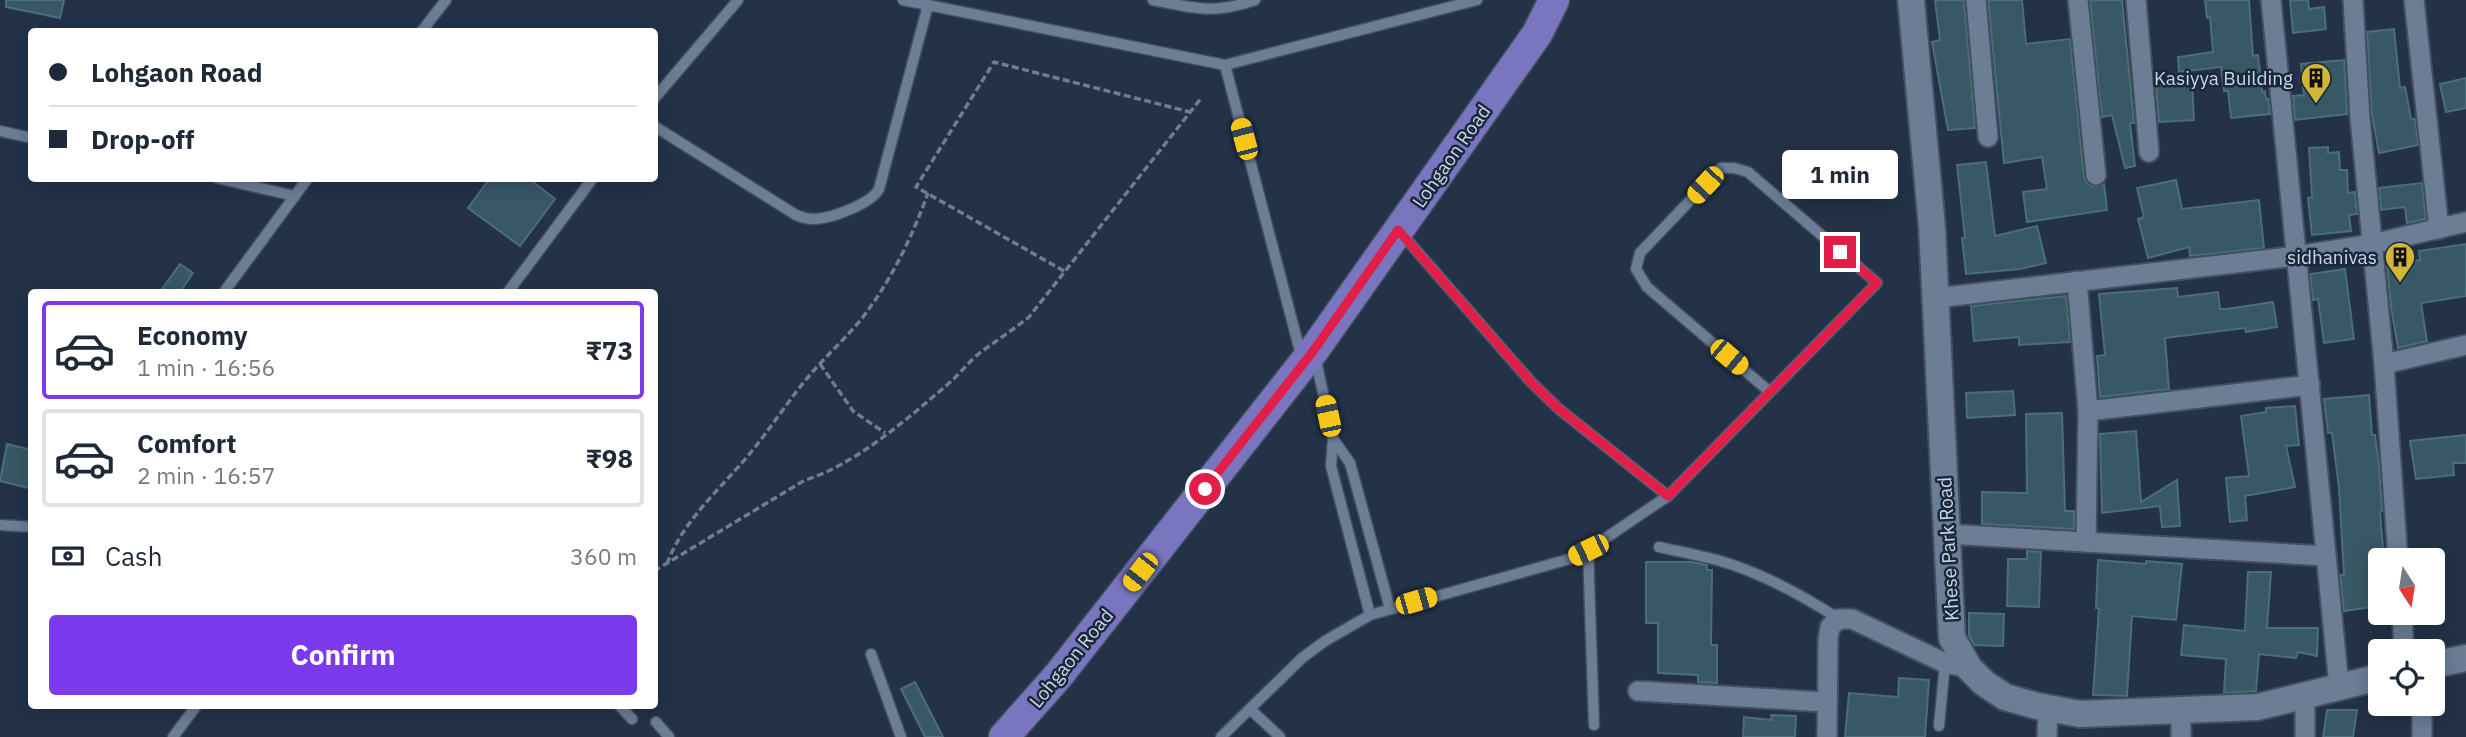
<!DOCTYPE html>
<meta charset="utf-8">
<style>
body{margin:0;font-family:"IBM Plex Sans",sans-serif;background:#f6f6f7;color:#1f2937;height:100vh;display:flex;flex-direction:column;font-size:26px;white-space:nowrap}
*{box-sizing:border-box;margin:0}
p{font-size:23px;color:#747a83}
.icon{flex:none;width:38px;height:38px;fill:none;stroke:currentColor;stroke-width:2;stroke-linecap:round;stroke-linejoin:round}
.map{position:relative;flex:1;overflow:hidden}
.details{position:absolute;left:28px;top:289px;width:630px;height:420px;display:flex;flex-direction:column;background:#fff;border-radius:7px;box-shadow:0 4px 18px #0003}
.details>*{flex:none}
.hud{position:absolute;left:28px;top:28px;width:630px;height:154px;border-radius:7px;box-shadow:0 4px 18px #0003;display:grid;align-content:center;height:154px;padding:0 21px;background:#fff}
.needle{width:46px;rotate:168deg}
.tools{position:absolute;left:2368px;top:548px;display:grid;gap:14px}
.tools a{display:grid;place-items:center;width:77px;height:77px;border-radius:7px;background:#fff;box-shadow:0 4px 18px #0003;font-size:35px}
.end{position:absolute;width:32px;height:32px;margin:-16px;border:9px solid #e11d48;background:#fff;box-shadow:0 0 0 4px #fff}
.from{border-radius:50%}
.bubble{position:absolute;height:49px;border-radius:7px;background:#fff;box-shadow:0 4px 18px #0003;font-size:23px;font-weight:700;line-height:49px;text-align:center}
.car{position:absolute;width:21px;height:42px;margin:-21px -10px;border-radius:9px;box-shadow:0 0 5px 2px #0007;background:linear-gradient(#f5c518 24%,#345 0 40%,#f5c518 0 76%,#345 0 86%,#f5c518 0)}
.hud b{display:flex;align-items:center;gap:24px;height:66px;font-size:26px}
.hud b+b{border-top:2px solid #e0e1e3}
.hud i{width:18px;height:18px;background:#1f2937}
ul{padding:12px 0 0;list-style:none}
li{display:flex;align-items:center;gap:21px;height:98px;margin:0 14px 10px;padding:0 7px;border:4px solid #e0e1e3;border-radius:7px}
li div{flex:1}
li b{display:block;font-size:26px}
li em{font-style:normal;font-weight:700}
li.selected{border-color:#7c3aed}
li>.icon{width:63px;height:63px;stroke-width:1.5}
.pay{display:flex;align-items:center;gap:18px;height:77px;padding:0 21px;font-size:26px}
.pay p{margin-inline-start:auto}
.action{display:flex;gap:14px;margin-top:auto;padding:14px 21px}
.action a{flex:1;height:80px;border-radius:7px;background:#7c3aed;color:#fff;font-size:28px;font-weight:700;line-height:80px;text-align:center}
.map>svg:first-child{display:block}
</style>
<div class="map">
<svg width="2466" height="737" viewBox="0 0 2466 737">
<rect width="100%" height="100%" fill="#233247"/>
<g fill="#385865" stroke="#4c6d7a" stroke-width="2">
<polygon points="6,0 64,0 60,18 6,7"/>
<polygon points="1935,0 1964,0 1975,128 1948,130 1932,42 1940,40"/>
<polygon points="1988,0 2022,0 2026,44 2070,39 2084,176 2087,183 2092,186 2104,184 2107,210 2027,222 2023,192 2047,189 2042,157 2004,163"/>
<polygon points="2090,0 2122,0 2134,123 2130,123 2135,166 2125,168 2112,115 2102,117"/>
<polygon points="2205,0 2249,0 2253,56 2258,55 2262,92 2265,91 2266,99 2268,99 2270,114 2231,118 2228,91 2224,91 2221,67 2179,72 2178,57 2213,52 2210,17 2207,18"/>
<polygon points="2290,0 2308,0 2309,9 2324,7 2326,29 2293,33"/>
<polygon points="2394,29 2400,88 2405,87 2411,119 2415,119 2418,145 2379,153 2372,115 2367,32"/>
<polygon points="2344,60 2347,114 2295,120 2293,96 2304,95 2301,64"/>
<polygon points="2466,78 2466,108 2446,112 2440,84"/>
<polygon points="2192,82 2194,120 2159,122 2156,84"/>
<polygon points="2328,147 2328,153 2339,152 2340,170 2347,170 2348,193 2355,192 2357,214 2349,215 2351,231 2312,235 2308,198 2312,197 2309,148"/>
<polygon points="1986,162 1995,236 2037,226 2046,263 2020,269 1966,274 1962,238 1965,238 1957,165"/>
<polygon points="490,178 528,178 555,199 520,246 468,208"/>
<polygon points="2176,180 2182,209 2259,200 2264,248 2190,256 2189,247 2148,258 2138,219 2144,217 2137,188"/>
<polygon points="2422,183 2426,219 2407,223 2405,207 2381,210 2379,188"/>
<polygon points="2466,244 2466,296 2421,303 2427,341 2398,348 2391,307 2387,265 2420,260 2419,251"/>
<polygon points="180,264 193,273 180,292 160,292"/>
<polygon points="2345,269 2354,339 2324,343 2318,299 2313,300 2310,274"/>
<polygon points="2177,288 2178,297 2218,292 2220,309 2227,309 2273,302 2277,327 2246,332 2245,328 2165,338 2169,389 2100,397 2097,356 2105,355 2099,294"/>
<polygon points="2066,296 2070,342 2019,345 2019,337 1974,341 1971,306"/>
<polygon points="2013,391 2015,415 1967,418 1966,393"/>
<polygon points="2369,395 2372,435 2375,435 2379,466 2382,511 2380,512 2384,560 2380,560 2380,606 2344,611 2340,575 2344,575 2339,488 2332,433 2328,433 2324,399"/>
<polygon points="2295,406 2299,445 2286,446 2295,487 2245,496 2247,520 2230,522 2226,478 2249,476 2241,416 2266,412 2266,408"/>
<polygon points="2062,413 2065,511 2074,511 2074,529 1982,524 1982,492 2027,493 2026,414"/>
<polygon points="2136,431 2141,502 2177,480 2180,526 2162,527 2160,506 2102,513 2100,434"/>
<polygon points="2466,435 2466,463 2453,463 2454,475 2416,479 2410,441"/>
<polygon points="7,444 32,450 32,489 0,481"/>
<polygon points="2027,551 2041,552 2039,607 2007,606 2008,559 2027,559"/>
<polygon points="2098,560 2146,564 2146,561 2182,564 2176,620 2132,616 2127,696 2093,695 2099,608 2096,608"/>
<polygon points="1646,562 1692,562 1707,565 1707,570 1712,570 1711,645 1717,645 1717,683 1698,682 1698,675 1658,673 1658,623 1646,623"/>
<polygon points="2248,572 2271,572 2267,628 2318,628 2317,656 2298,652 2296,658 2259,654 2256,691 2224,693 2226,659 2181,655 2184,625 2245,631"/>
<polygon points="1969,613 2004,614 2003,646 1974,645 1969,635"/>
<polygon points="1899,678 1929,680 1925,737 1845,737 1849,693 1898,697"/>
<polygon points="915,682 943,737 925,737 901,689"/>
<polygon points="2327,710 2357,710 2353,737 2323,737"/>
<polygon points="1771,715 1796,716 1795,737 1743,737 1744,717 1772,720"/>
</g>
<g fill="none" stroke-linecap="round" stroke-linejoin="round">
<g stroke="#414f60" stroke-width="13">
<g id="lane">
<polyline points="903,0 1225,65 1477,0"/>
<path d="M 1153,0 C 1196,8 1211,15 1255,0"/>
<polyline points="421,32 446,0"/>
<polyline points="1225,65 1301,355"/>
<polyline points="654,99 738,0"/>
<path d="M 654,126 L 796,215 C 801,217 807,219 813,219 C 830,219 871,204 879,189 L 928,5"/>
<polyline points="0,131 32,138"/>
<polyline points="217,178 295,196"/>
<polyline points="1401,233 1531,382 1559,409 1668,496"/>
<polyline points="224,292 308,178"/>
<polyline points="508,292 593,178"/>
<polyline points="1315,356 1333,439 1331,466 1370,615"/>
<polyline points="1333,439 1350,463 1390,609"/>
<polyline points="0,525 32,527"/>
<path d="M 1659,547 C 1678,551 1698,555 1717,560 C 1760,572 1802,595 1839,619"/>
<polyline points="1588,550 1594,725"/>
<polyline points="871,654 901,737"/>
<polyline points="619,705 632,719"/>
<polyline points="1250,709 1280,737"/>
<polyline points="656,722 669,737"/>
<polyline points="1939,726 1945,663"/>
<polyline points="173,737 197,705"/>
<polyline points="1221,737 1302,658 1325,641 1370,615 1573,558 1588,550 1668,496 1877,283 1748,172 1734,168 1721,168 1640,253 1636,269 1647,287 1770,392"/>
</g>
</g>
<g stroke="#414f60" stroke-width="23">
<g id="street">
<polyline points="1976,0 1988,137"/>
<polyline points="2078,0 2096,175"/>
<polyline points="2136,0 2149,152"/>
<polyline points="2271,0 2339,686"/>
<polyline points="2353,0 2360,118 2384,364 2398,560"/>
<polyline points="2414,0 2439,229"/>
<polyline points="2077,281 2088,411 2086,542"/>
<polyline points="1936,298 2297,256 2372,244 2466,222"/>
<polyline points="2384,364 2466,345"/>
<polyline points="2088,411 2310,385"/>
<polyline points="1947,534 2326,556"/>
<polyline points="2402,612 2404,651"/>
<polyline points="1638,691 1826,702"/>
<polyline points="2305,695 2305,737"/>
<polyline points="2422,704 2422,737"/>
<polyline points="1827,737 1828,639 1830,627 1839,619 1852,619 1945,663 1969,668"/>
<polyline points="2047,737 2048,708"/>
<polyline points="2181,737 2181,711"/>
</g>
</g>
<g stroke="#414f60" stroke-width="30">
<g id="secondary">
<polyline points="1911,0 1932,227 1952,638 1969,668 1984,683 2005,697 2037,706 2080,714 2258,707 2380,677"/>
<polyline points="2432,665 2466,658"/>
</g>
</g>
<g stroke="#414f60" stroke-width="33">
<polyline id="primary" points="1004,737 1058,676 1314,350 1537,34 1554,0"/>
</g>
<g stroke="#717d8f" stroke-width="3.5" stroke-dasharray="7 3.5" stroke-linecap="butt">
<polyline points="1064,271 916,187 994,62 1190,112"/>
<polyline points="820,364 853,411 885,433"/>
<path d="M 667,564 C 682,522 719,490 747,457 C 769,431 787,402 809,376 C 826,356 847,337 863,317 C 892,279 912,237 928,193"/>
<path d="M 654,571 L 805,480 C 855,465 907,419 947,385 C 959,375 969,361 981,352 C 997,340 1013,330 1029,317 L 1202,97"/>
</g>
<use href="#lane" stroke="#6c7d96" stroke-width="10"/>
<use href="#street" stroke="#6c7d96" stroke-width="19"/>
<use href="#secondary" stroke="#6c7d96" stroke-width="26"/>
<use href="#primary" stroke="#7975be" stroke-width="30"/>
</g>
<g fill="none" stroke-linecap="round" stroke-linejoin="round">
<polyline stroke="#e11d48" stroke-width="9" points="1205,489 1314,350 1398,230 1531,382 1559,409 1668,496 1877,283 1840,252"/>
</g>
<defs>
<g id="building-pin" transform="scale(1.575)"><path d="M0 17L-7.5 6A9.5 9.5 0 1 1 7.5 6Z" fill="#d2b736" stroke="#19283c"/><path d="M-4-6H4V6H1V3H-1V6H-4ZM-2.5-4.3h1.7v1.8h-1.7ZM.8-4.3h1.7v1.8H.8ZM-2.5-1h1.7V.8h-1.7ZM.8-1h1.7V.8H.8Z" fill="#111"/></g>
</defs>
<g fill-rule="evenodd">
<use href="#building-pin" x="2316" y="78"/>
<use href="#building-pin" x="2400" y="257"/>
</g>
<g text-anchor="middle" stroke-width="5" stroke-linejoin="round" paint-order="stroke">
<g font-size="19" fill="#ccd6e4" stroke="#19283c" text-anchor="end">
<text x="2293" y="85">Kasiyya Building</text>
<text x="2377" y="264">sidhanivas</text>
</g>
<g font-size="19" fill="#ccd6e4" stroke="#19283c">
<text transform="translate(1451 156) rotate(-55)" y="7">Lohgaon Road</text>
<text transform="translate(1948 549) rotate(-93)" y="7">Khese Park Road</text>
<text transform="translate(1071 658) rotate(-51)" y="7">Lohgaon Road</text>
</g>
</g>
</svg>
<div class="tools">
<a><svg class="needle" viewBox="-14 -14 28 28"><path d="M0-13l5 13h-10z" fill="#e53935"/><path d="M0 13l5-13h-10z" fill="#747a83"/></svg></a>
<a><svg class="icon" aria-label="locate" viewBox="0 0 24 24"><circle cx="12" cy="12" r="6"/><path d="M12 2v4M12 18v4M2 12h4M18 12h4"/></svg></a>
</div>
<i class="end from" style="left:1205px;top:489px"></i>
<i class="end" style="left:1840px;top:252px"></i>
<div class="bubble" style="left:1782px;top:150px;width:116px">1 min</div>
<i class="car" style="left:1244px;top:139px;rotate:345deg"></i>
<i class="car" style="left:1705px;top:185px;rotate:223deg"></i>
<i class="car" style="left:1729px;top:357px;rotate:130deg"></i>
<i class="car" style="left:1328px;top:416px;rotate:348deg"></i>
<i class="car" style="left:1588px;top:550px;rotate:244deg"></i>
<i class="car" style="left:1140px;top:572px;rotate:218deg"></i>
<i class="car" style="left:1416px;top:601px;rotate:74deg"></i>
<div class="hud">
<b><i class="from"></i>Lohgaon Road</b>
<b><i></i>Drop-off</b>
</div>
<section class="details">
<ul>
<li class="selected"><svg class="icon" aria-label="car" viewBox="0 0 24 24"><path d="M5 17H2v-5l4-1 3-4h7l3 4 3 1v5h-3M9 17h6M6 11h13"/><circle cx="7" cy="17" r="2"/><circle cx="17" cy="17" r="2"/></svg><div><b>Economy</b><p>1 min · 16:56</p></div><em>₹73</em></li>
<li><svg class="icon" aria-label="car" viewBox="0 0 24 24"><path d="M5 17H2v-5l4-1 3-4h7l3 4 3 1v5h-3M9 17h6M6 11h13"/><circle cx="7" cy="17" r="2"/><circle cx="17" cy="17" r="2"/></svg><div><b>Comfort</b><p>2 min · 16:57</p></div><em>₹98</em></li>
</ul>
<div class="pay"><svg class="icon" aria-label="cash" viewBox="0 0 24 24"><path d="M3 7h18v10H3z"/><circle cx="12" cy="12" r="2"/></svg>Cash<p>360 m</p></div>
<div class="action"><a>Confirm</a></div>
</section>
</div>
